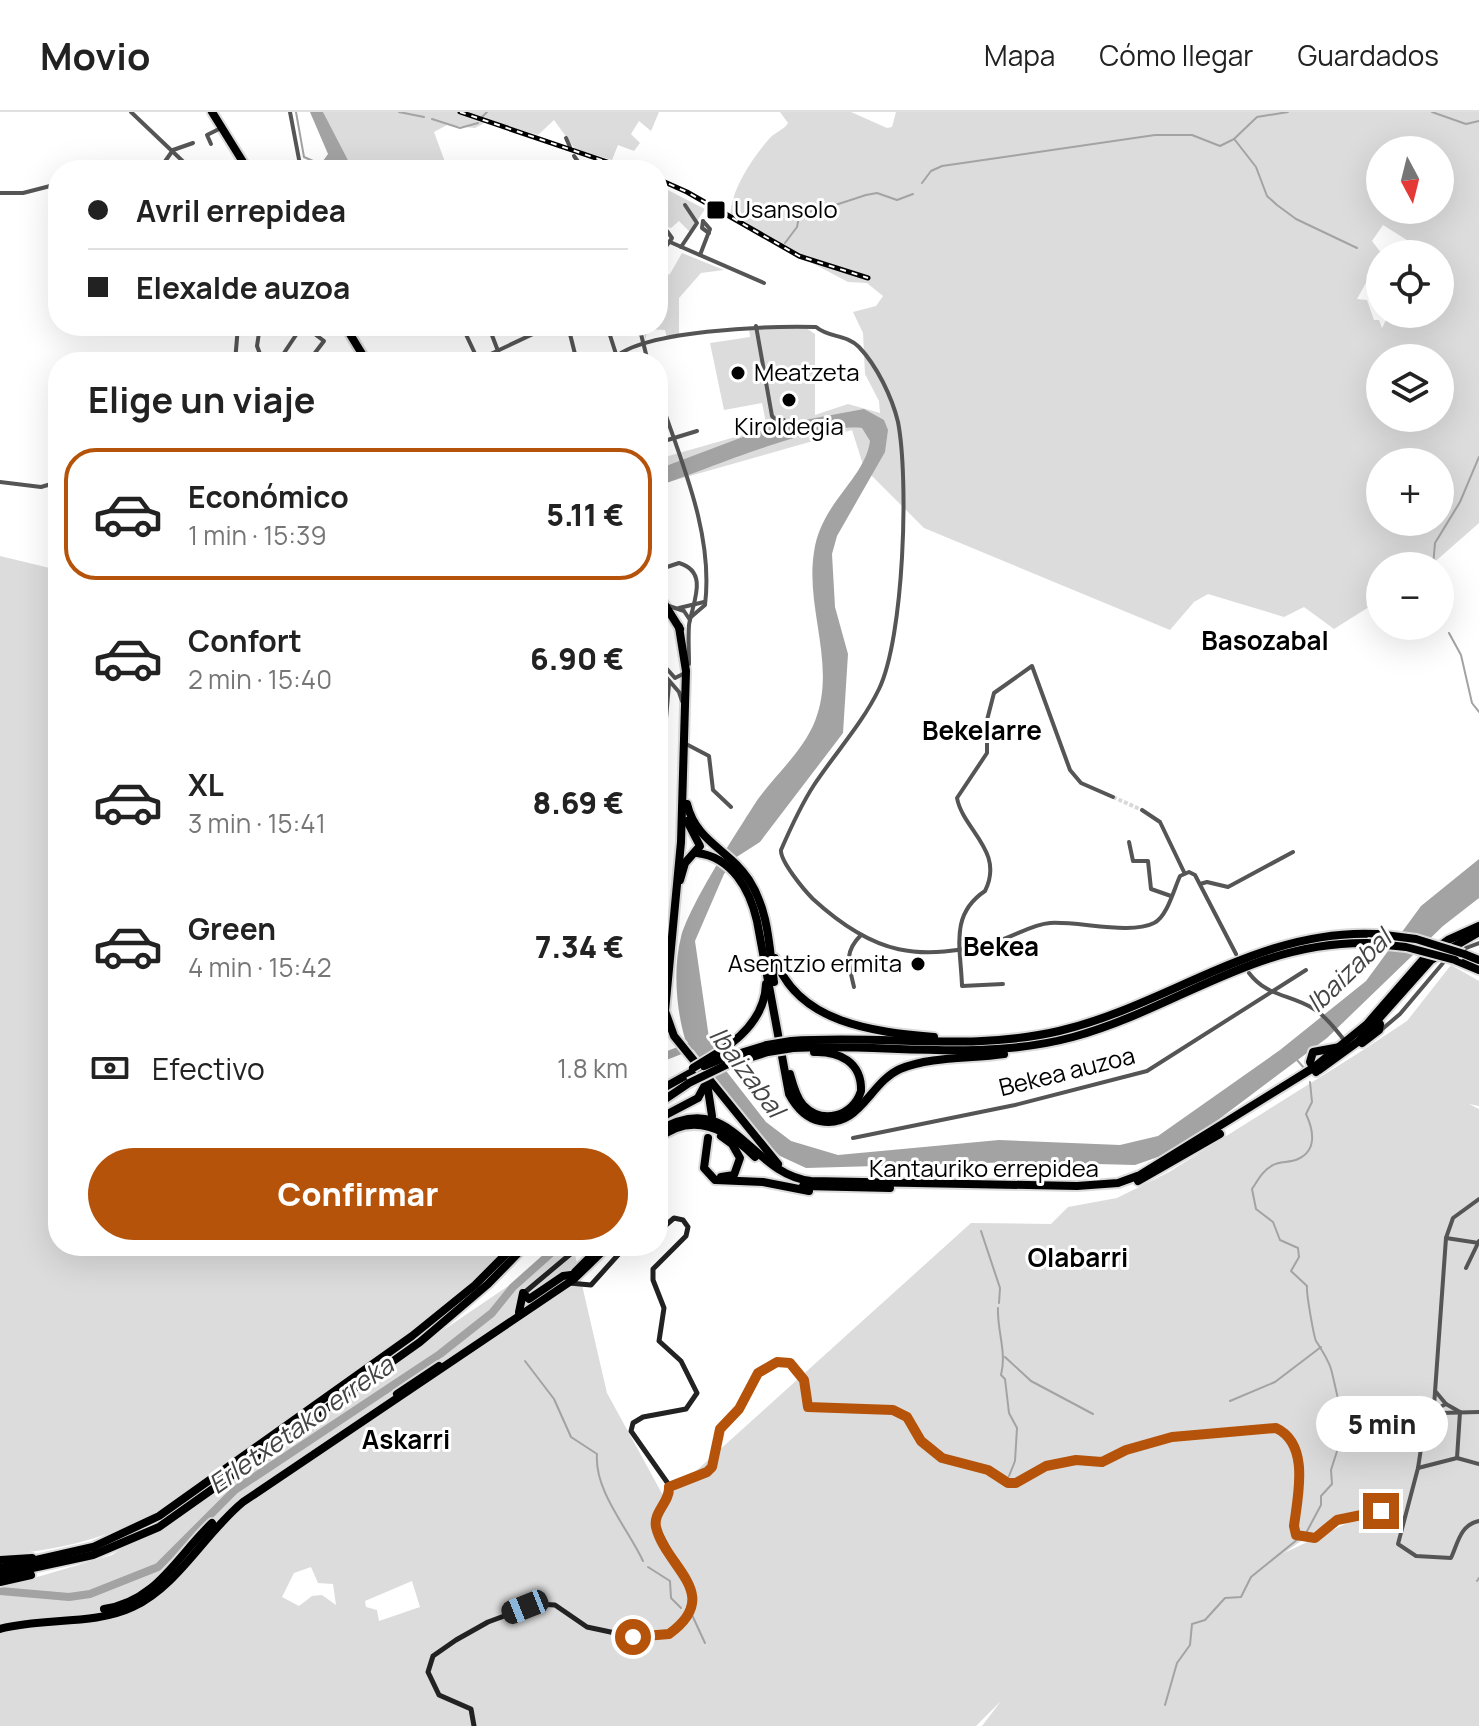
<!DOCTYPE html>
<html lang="es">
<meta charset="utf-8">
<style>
body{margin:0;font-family:Manrope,sans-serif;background:#f2f2f2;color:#222;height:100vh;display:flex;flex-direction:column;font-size:30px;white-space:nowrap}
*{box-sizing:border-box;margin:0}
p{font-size:26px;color:#767676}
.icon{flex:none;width:44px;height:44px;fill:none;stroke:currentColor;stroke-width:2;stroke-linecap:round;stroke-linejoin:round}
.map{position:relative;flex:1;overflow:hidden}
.details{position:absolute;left:48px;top:240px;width:620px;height:904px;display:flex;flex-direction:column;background:#fff;border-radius:32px;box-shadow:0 8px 32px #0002}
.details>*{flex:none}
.banner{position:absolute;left:48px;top:48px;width:620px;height:176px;border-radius:32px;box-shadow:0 8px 32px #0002;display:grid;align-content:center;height:176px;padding:0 40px;background:#fff}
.needle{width:52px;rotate:173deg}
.buttons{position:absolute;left:1366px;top:24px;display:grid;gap:16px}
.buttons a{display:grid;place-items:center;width:88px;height:88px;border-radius:50%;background:#fff;box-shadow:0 8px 32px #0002;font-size:40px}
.end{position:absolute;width:36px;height:36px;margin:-18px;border:10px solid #b45309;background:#fff;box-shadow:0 0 0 4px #fff}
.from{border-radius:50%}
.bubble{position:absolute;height:56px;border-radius:28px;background:#fff;box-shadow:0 8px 32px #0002;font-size:26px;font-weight:800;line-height:56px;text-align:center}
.car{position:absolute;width:24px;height:48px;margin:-24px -12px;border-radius:10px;box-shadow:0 0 6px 2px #0007;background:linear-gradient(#222 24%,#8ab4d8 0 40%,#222 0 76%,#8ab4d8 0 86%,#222 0)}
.banner b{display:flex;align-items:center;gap:28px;height:76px;font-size:30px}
.banner b+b{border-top:2px solid #e0e0e0}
.banner i{width:20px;height:20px;background:#222}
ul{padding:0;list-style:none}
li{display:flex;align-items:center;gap:24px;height:132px;margin:0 16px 12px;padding:0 24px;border:4px solid transparent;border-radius:32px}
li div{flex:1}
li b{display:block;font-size:30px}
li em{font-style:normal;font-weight:800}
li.current{border-color:#b45309}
li>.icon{width:72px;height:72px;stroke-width:1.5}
h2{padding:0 40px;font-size:36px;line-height:96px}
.pay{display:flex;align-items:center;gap:20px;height:88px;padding:0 40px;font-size:30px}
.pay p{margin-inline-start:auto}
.cta{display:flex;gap:16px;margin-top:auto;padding:16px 40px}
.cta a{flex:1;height:92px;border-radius:48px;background:#b45309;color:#fff;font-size:32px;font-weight:800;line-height:92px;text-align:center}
header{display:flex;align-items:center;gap:48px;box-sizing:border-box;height:112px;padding:0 40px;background:#fff;border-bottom:2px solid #e0e0e0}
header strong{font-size:38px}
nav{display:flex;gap:44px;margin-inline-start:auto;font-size:28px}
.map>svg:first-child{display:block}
</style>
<header>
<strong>Movio</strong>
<nav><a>Mapa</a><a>Cómo llegar</a><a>Guardados</a></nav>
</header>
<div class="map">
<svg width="1479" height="1614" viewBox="0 0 1479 1614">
<rect width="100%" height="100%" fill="#fff"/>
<g fill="#dcdcdc" fill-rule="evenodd">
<polygon points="323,0 659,0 651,19 639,9 631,22 640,31 634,39 618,33 612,48 575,37 554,8 538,23 488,9 475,16 447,13 434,20 448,58 351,58"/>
<path d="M 780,0 L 851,0 L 887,16 L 892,15 L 896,0 L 1479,0 L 1479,411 L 1430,454 L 1380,454 L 1380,488 L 1334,517 L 1304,495 L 1284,505 L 1208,482 L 1194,490 L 1170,518 L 924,416 L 864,356 L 852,318 L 658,373 L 658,347 L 767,316 L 762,291 L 724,298 L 710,231 L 750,225 L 749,216 L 806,216 L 815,222 L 815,303 L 848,292 L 880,301 L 879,289 L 865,262 L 863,221 L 853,200 L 876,194 L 883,184 L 867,171 L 848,170 L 731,108 C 727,83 753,45 769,27 C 775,20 784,18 788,11 ZM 1380,38 L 1440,38 L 1440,98 L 1380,98 ZM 1383,113 L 1429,142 L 1440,142 L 1440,202 L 1389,202 L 1382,216 L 1379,208 L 1374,208 L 1367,188 L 1357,187 L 1382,142 L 1372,129 ZM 1380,246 L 1440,246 L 1440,306 L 1380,306 ZM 1380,350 L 1440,350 L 1440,410 L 1380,410 Z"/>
<polygon points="658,73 705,97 690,120 679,109 671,116 663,114 658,106"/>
<polygon points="682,141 724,158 701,161 679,186 679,223 667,226 665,218 648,217 645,228 644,214 658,214 658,204 666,202 664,181 658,167 670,162"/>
<path d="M 0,444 L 58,458 L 58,1134 L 505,1134 L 479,1163 L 404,1226 L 149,1404 C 97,1430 57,1437 0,1444 Z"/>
<path d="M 1451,853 L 1479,869 L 1479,994 L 1469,992 L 1479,997 L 1479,1614 L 982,1614 L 1001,1589 L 976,1614 L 0,1614 L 0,1476 L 112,1443 L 567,1134 L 573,1134 L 607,1281 L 665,1387 L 971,1111 L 1051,1112 L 1068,1095 L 1117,1086 L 1169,1060 L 1357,942 L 1407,909 ZM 1372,1394 L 1379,1396 L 1284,1441 L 1321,1415 ZM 311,1455 L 318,1471 L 333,1472 L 336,1493 L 322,1483 L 312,1484 L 299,1494 L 282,1485 L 294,1461 ZM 412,1469 L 420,1495 L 379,1509 L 377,1498 L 366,1495 L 365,1489 Z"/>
</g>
<g fill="#a3a3a3">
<polygon points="310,0 323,0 353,58 336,58 323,49 328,42"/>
<path d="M 864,297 L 884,308 L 888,318 L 885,340 L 837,424 L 832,442 L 835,495 L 848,542 L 843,621 L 760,730 L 735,746 L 724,762 L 695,829 L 709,926 L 727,960 L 766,1010 L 791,1029 L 838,1043 L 999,1028 L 1120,1033 L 1158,1024 L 1280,938 L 1366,869 L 1421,794 L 1479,747 L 1479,786 L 1443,814 L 1327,926 L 1178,1038 L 1135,1053 L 1019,1050 L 806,1056 L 780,1044 L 765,1030 L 685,927 C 676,896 673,856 681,825 C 690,792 738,718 758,687 C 777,661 803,639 815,609 C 837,553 805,497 814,440 C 821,390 865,367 870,329 L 862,316 C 812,311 709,357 658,374 L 658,357 L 772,314 Z"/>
</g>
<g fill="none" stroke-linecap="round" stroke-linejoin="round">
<g stroke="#a3a3a3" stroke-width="2">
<polyline points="296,0 304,45 313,49"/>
<polyline points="399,0 424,5"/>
<polyline points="1432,0 1466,12 1479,9"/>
<polyline points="482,5 487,0"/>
<polyline points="432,7 460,16 478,11"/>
<polyline points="1235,28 1256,55 1267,84 1277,93 1296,107 1357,136"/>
<polyline points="922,71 931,59 942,54 1155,23 1192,23 1220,34 1234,27 1257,5 1288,0"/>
<polyline points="785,131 797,115 800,100 817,99 866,83 877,81 897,88 913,82"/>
<polyline points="1433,454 1435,431 1460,390 1479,345"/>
<polyline points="1449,521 1461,543 1472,591 1479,600"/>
<polyline points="1297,948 1304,956"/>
<polyline points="981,1119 1000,1176 999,1191"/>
<path d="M 998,1196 C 997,1219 1007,1240 1001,1263 L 1005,1267 L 1009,1301 L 1017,1316 L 1015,1349 L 1009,1364"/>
<polyline points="1005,1245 1031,1269 1093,1302"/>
<path d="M 525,1249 L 554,1287 L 571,1325 L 597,1342 C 594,1379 629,1418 643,1449"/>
<polyline points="1230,1289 1275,1270 1321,1235"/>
<path d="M 1305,1423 L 1321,1393 L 1321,1384 L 1332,1372 L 1331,1358 L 1346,1311 C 1338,1294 1336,1275 1331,1257 C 1328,1247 1321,1237 1316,1229 C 1314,1225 1306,1181 1307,1174 L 1291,1159 L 1299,1145 L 1298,1136 L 1280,1128 L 1273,1110 L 1256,1097 L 1252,1077 C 1258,1068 1263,1058 1273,1053 C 1280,1049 1290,1051 1298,1047 C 1318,1038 1313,1017 1306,1002 L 1312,990 L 1310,970"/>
<polyline points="648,1455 670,1469 671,1486 681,1496"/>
<polyline points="1477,1469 1479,1466"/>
<polyline points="692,1503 705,1531"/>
<polyline points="1165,1593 1177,1551 1190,1533 1192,1512 1205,1508 1225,1486 1241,1485 1251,1465 1298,1427"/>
</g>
<g stroke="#a3a3a3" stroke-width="8">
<polyline points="658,947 691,934"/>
<polyline points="0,1479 69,1485 90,1482 158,1455 235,1378 440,1242 492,1201 513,1175 559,1134"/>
</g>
<polyline stroke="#d9d9d9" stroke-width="4" stroke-dasharray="4 2" stroke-linecap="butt" points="1113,685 1142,698"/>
<g stroke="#dbdbdb" stroke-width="12">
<g id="highway">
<polyline points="212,0 248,58"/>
<polyline points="345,214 367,250"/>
<polyline points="658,482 680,517"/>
<polyline points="679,515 686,559 681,730 665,899 674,924 778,1052"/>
<path d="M 687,692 C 696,730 730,738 749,768 C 769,799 769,835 774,870"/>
<path d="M 697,741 C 732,745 750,778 757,809 L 789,982 C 796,995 805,1006 820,1009 C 860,1017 869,971 900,957 C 931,944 971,947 1004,942"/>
<polyline points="680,768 685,751 700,734 687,709"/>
<polyline points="1464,842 1479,848"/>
<path d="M 775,846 C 797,911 874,920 934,925"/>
<polyline points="1455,848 1479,858"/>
<path d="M 791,929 C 881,922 970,940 1059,919 C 1169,893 1259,816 1377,822"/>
<polyline points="1362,931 1379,918 1380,912 1375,907"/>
<path d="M 793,936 C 886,931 981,950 1073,925 C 1178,896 1252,830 1367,831"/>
<path d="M 719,940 C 744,924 765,903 766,872"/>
<polyline points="721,947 767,933"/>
<polyline points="726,953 768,940"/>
<polyline points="1319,958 1359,929 1431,848 1479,820"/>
<polyline points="1316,960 1310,950 1313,940 1340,935"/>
<path d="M 790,962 C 793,973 796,985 803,993 C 822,1013 853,1005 861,979 C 862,950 839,939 814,940"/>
<polyline points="707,971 712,1004"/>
<polyline points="658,979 694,959"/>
<polyline points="658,992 689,971"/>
<polyline points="658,1007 698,986 705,973 703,964"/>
<path d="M 658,1019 C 733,974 748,1062 811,1069 L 1077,1074 L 1118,1071 L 1140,1063 L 1313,956 L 1367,912 L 1426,844 L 1448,828 L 1479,814"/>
<polyline points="721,1024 732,1032 740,1046 734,1063 721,1065"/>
<polyline points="708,1026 704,1056 715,1068 763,1070 809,1079"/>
<path d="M 658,1027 C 693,998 728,1018 755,1045"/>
<polyline points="1138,1069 1220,1022"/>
<polyline points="803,1074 890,1076"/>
<polyline points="575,1160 601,1134"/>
<polyline points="519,1200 523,1181 529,1187 563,1164 571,1163"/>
<polyline points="397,1282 439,1254"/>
<polyline points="0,1448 32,1446"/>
<polyline points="0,1456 93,1435 159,1404 412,1224 475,1173 514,1134"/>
<polyline points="0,1463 93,1443 159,1415 420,1230 488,1172 525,1134"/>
<polyline points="0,1470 31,1463"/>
<path d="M 104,1497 C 156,1490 177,1444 212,1411"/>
<path d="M 0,1517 C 42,1505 93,1514 133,1495 C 179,1473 204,1422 243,1390 L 574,1167 L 608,1134"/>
</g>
</g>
<g stroke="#555" stroke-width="4">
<polyline points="131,0 192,58"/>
<polyline points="290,0 301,58"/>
<polyline points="566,26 570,35"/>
<polyline points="211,32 207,23 221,16"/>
<polyline points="574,44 584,58"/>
<polyline points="521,56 535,58"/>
<polyline points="142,58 162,52"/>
<polyline points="159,58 173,38 193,31"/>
<polyline points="0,81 23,81 58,72"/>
<polyline points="703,109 702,116 709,121"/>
<polyline points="658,122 667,119 672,126 667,133 658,129"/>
<polyline points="670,130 764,171"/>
<polyline points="681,135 697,111 685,93"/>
<polyline points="700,143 710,117 703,109"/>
<polyline points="260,214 257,234 263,250"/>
<polyline points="304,214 324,229 308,250"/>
<polyline points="462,214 478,248"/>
<polyline points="497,214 490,218 498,239"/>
<polyline points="568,214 577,250"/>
<polyline points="607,214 616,242"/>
<polyline points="639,214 648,250"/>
<polyline points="756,214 772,304 777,309 784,308"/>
<polyline points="236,245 256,242"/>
<polyline points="478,248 550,214"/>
<polyline points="235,250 238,214"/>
<polyline points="278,250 302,214"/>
<polyline points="567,250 577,248"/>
<path d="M 611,250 C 634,217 776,214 816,215 C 829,226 846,222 859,235 C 877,254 892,285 898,310 C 909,367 904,525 879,577 C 862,612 836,640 814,673 C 801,693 791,715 781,738 C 780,749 804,778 813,787 C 874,843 919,851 998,829 C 1015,824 1033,812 1050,811 C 1078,809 1131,823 1154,811 C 1167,805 1174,777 1180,764 L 1189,760 L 1195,763 L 1236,842"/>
<path d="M 658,281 C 680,347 714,421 705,493 L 691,505"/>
<polyline points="661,330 697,319"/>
<polyline points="0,370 41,375 58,370"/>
<path d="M 658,458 L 679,451 C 710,460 692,492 689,513 C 688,526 689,539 689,552"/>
<polyline points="669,494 684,499 690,508"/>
<polyline points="679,496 704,490"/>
<polyline points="658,515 666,565 679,580 682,589"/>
<polyline points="667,557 675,566 683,562"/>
<polyline points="658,619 665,618 669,572"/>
<polyline points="688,633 709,644 713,678 731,695"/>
<polyline points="1142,698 1160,710 1184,760"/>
<polyline points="1129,730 1133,749 1148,749 1151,777 1171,784"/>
<polyline points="1200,772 1207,770 1228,775 1293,740"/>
<polyline points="1466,836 1479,831"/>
<path d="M 1249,861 C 1267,885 1290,882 1314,897 C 1326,904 1336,918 1345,929"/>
<path d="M 1003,872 L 962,874 C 961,837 949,803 985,779 C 1005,739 963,718 957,686 L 987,641 L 987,608 L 994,581 L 1032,554 L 1070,658 L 1081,671 L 1113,685"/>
<path d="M 854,875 C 849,853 843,841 861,823"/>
<polyline points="1380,919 1400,902 1443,851"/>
<polyline points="853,1026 1015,993 1147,959 1306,858"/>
<polyline points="1446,1126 1479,1131"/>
<polyline points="1466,1156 1479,1129"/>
<polyline points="1436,1280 1446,1292 1460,1300"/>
<polyline points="1438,1296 1446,1292"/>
<polyline points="1440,1301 1433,1307 1426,1300 1434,1294 1446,1126 1453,1106 1479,1087"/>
<polyline points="1440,1301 1479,1300"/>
<path d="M 1426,1304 L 1418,1356 L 1398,1432 L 1416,1444 L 1451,1446 C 1458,1431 1460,1413 1479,1409"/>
<polyline points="1457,1346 1479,1352"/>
<polyline points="1418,1356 1457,1346 1460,1300"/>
<path d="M 669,1375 L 707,1360 L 712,1355 L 720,1317 L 739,1297 L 758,1261 L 775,1251 L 786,1249 L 804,1268 L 808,1295 L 893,1298 L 907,1305 L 917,1324 L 942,1346 L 988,1358 L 1008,1371 L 1016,1371 L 1046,1354 L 1076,1348 L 1102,1350 L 1126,1338 L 1172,1325 L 1276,1316 C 1310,1332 1298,1383 1294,1414 L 1296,1423 L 1315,1426 L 1343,1406 L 1381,1399 L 1403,1406"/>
</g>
<g stroke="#222" stroke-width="5">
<polyline points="569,1171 591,1173 626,1134"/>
<polyline points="524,1181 580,1134"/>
<path d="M 474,1614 L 471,1597 L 439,1583 L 428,1560 L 433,1544 L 456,1528 L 488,1510 L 537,1492 L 555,1493 L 587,1515 L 634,1525 L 671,1520 L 686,1504 L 693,1483 L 656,1414 C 656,1399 671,1389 669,1373 L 631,1319 L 633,1311 L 643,1305 L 686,1297 L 697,1281 L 681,1249 L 659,1229 L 664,1196 L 653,1168 L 653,1157 L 686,1124 L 688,1115 L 683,1108 L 674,1106 L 658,1120"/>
</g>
<use href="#highway" stroke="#000" stroke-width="8"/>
<g stroke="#000" stroke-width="5">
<g id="rail">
<polyline points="460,0 631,58"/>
<polyline points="658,67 687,80 799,144 868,166"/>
</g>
</g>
<use href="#rail" stroke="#fff" stroke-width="2" stroke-dasharray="6" stroke-linecap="butt"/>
<g stroke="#dbdbdb" stroke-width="12" stroke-linecap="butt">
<g id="highway-bridge">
<polyline points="1377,822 1416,827 1464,842"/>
<polyline points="1367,831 1406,835 1455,848"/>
<polyline points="767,933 791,929"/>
<polyline points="768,940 793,936"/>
<polyline points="704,954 721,947"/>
<polyline points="693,956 719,940"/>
<polyline points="689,971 726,953"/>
</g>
</g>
<polyline stroke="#222" stroke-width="5" points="607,1134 616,1136"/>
<use href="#highway-bridge" stroke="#000" stroke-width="8"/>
</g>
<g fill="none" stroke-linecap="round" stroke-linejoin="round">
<path stroke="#b45309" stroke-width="10" d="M 633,1525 L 669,1522 C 724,1482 666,1456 656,1415 C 653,1400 670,1390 669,1375 L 707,1360 L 712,1355 L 720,1317 L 739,1297 L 758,1261 L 777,1250 L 790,1251 L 804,1268 L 808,1295 L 893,1298 L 907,1305 L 921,1329 L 942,1346 L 988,1358 L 1008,1371 L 1016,1371 L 1046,1354 L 1076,1348 L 1102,1350 L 1126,1338 L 1172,1325 L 1276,1316 C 1310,1332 1298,1383 1294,1414 L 1296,1423 L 1315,1426 L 1337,1408 L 1381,1399"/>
</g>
<g fill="#000" stroke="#fff" stroke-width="3">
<rect x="706" y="88" width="20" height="20" rx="4"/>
<circle cx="738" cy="261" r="8"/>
<circle cx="789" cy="288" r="8"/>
<circle cx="918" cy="852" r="8"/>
</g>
<g text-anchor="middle" stroke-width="6" stroke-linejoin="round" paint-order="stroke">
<g font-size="24" fill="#000" stroke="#fff" text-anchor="start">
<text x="734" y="106">Usansolo</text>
<text x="754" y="269">Meatzeta</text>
<text x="789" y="323" text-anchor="middle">Kiroldegia</text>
<text x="902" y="860" text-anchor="end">Asentzio ermita</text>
</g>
<g font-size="24" fill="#000" stroke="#fff">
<text transform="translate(1067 960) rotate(-14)" y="8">Bekea auzoa</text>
<text x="984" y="1065">Kantauriko errepidea</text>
</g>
<g font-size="26" font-weight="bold" fill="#000" stroke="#fff">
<text x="1265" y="538">Basozabal</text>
<text x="982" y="628">Bekelarre</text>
<text x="1001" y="844">Bekea</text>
<text x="1078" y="1155">Olabarri</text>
<text x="406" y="1337">Askarri</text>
</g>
<g font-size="26" font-style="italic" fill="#444" stroke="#fff">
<text transform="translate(1349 859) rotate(-44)" y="9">Ibaizabal</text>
<text transform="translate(747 960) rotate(53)" y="9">Ibaizabal</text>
<text transform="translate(301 1313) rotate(-35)" y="9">Erletxetako erreka</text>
</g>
</g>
</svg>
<div class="buttons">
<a><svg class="needle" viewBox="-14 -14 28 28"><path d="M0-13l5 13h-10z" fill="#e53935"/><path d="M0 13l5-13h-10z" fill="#767676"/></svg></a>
<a><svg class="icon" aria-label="locate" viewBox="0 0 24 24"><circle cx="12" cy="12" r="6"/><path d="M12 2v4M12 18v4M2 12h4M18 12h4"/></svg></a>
<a><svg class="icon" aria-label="layers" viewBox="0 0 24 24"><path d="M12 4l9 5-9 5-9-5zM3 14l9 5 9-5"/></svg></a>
<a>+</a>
<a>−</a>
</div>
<i class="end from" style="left:633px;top:1525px"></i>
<i class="end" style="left:1381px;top:1399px"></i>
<div class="bubble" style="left:1316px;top:1284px;width:132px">5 min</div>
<i class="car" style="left:525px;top:1495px;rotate:248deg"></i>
<div class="banner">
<b><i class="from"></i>Avril errepidea</b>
<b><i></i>Elexalde auzoa</b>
</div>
<section class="details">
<h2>Elige un viaje</h2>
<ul>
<li class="current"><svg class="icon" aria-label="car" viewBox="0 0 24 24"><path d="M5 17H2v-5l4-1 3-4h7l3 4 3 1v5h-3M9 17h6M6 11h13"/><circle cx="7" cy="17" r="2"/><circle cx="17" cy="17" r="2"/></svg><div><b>Económico</b><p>1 min · 15:39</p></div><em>5.11 €</em></li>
<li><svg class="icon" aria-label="car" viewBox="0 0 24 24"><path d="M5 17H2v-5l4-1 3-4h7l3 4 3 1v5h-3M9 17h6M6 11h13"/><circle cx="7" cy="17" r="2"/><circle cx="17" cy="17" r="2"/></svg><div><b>Confort</b><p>2 min · 15:40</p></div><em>6.90 €</em></li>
<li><svg class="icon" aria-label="car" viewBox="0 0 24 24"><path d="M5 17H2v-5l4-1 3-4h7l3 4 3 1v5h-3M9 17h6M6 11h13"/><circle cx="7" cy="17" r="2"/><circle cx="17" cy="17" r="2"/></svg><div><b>XL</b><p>3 min · 15:41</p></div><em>8.69 €</em></li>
<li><svg class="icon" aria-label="car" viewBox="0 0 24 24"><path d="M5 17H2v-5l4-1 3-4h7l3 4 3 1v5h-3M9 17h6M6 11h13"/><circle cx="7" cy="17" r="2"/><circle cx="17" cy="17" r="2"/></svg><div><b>Green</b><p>4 min · 15:42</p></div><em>7.34 €</em></li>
</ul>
<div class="pay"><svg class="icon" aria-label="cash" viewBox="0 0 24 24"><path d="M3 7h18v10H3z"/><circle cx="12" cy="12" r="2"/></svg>Efectivo<p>1.8 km</p></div>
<div class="cta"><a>Confirmar</a></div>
</section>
</div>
